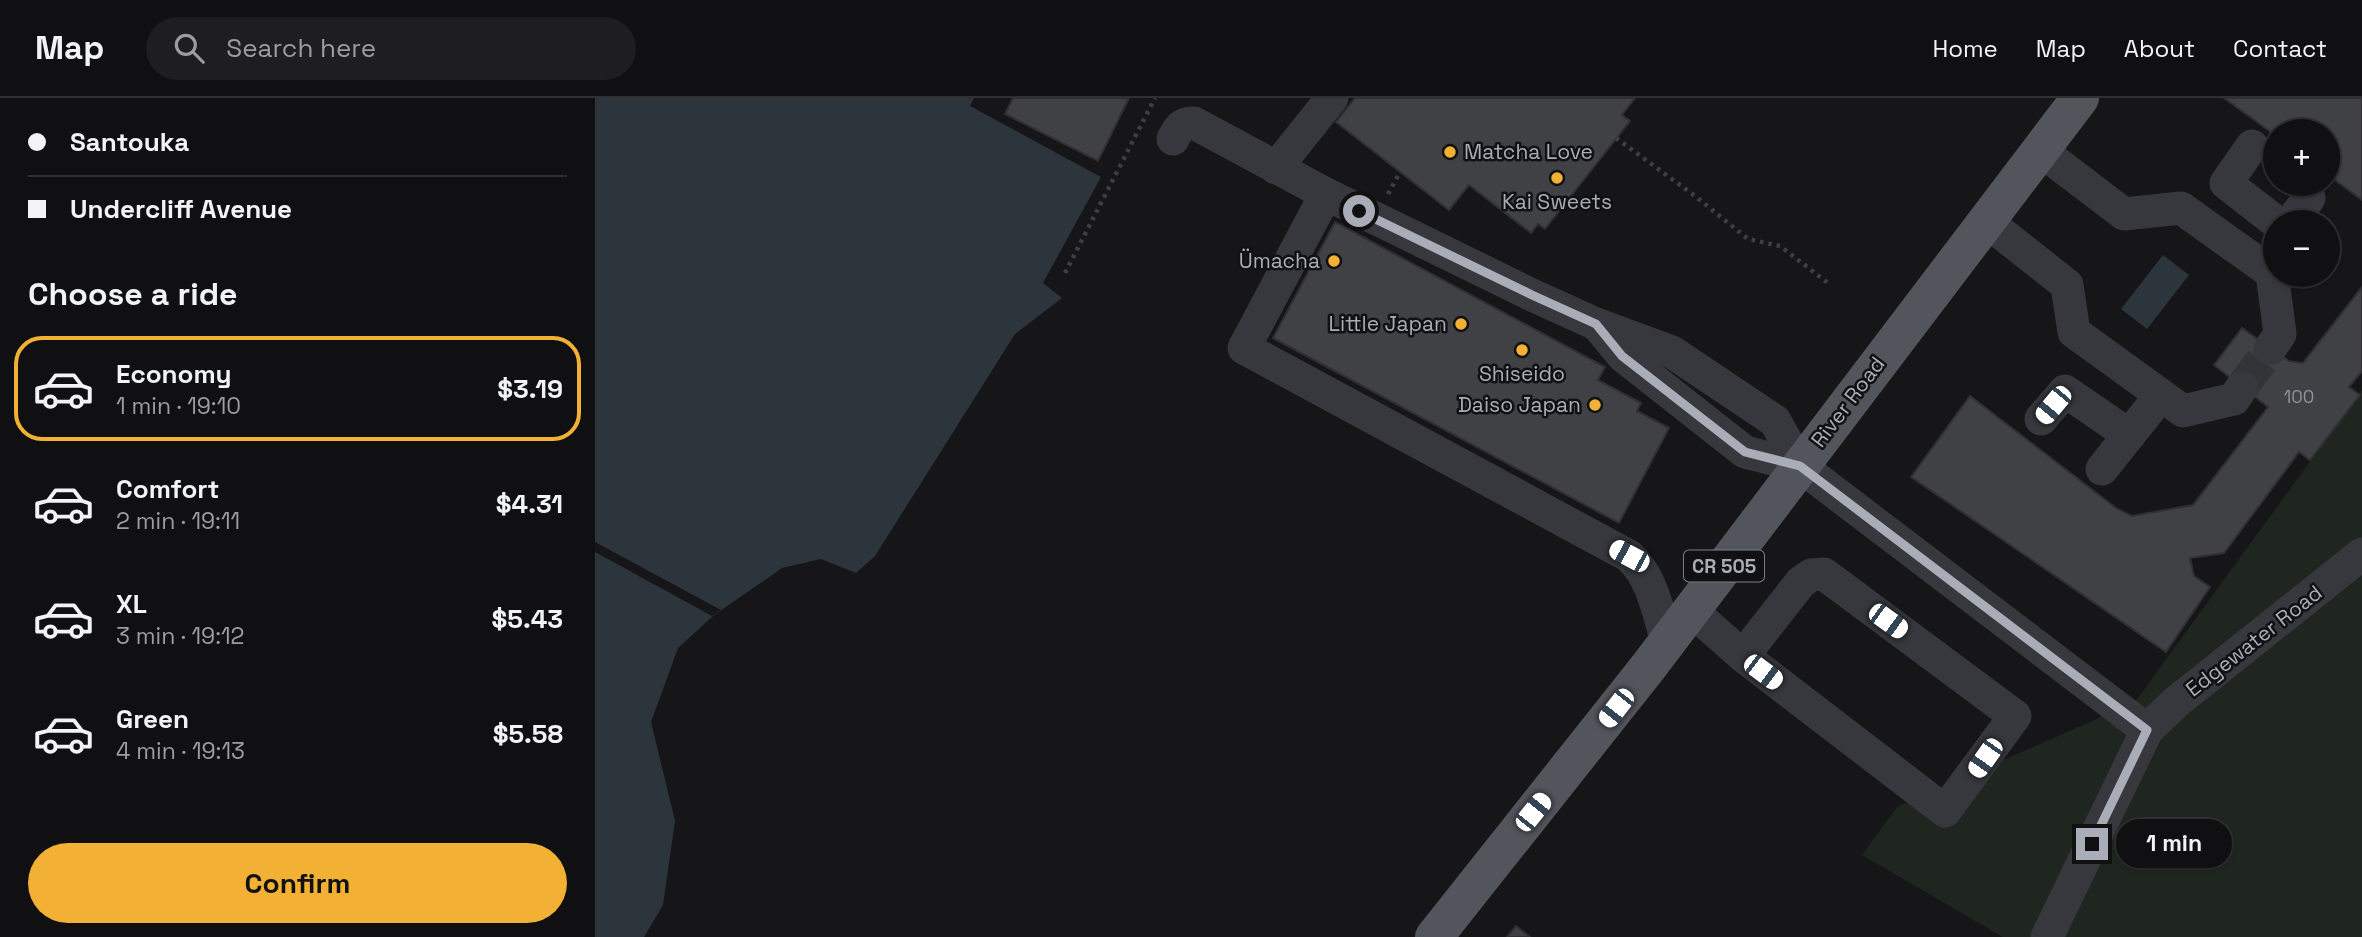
<!DOCTYPE html>
<meta charset="utf-8">
<style>
body{margin:0;font-family:"Space Grotesk",sans-serif;background:#1e1e20;color:#f1f3f6;height:100vh;display:flex;flex-direction:column;font-size:26px;white-space:nowrap}
*{box-sizing:border-box;margin:0}
p{font-size:23px;color:#9c9d9f}
.icon{flex:none;width:38px;height:38px;fill:none;stroke:currentColor;stroke-width:2;stroke-linecap:round;stroke-linejoin:round}
.map{position:relative;flex:1;overflow:hidden}
.side{display:flex;flex-direction:column;background:#101012;width:595px}
.side>*{flex:none}
.hud{display:grid;align-content:center;height:154px;padding:0 28px;background:#101012}
.tools{position:absolute;left:1668px;top:21px;display:grid;gap:14px}
.tools a{display:grid;place-items:center;width:77px;height:77px;border-radius:50%;background:#101012;box-shadow:0 2px 5px #0004,0 0 0 2px #303032;font-size:35px}
.end{position:absolute;width:32px;height:32px;margin:-16px;border:9px solid #a8adb8;background:#111;box-shadow:0 0 0 4px #111}
.from{border-radius:50%}
.bubble{position:absolute;height:49px;border-radius:24px;background:#101012;box-shadow:0 2px 5px #0004,0 0 0 2px #303032;font-size:23px;font-weight:700;line-height:49px;text-align:center}
.car{position:absolute;width:21px;height:42px;margin:-21px -10px;border-radius:9px;box-shadow:0 0 5px 2px #0007;background:linear-gradient(#fff 24%,#345 0 40%,#fff 0 76%,#345 0 86%,#fff 0)}
.hud b{display:flex;align-items:center;gap:24px;height:66px;font-size:26px}
.hud b+b{border-top:2px solid #303032}
.hud i{width:18px;height:18px;background:#f1f3f6}
ul{padding:0;list-style:none}
li{display:flex;align-items:center;gap:21px;height:105px;margin:0 14px 10px;padding:0 14px;border:4px solid transparent;border-radius:28px}
li div{flex:1}
li b{display:block;font-size:26px}
li em{font-style:normal;font-weight:700}
li.active{border-color:#f2b134}
li>.icon{width:63px;height:63px;stroke-width:1.5}
h2{padding:0 28px;font-size:32px;line-height:84px}
.button{display:flex;gap:14px;margin-top:auto;padding:14px 28px}
.button a{flex:1;height:80px;border-radius:42px;background:#f2b134;color:#111;font-size:28px;font-weight:700;line-height:80px;text-align:center}
header{display:flex;align-items:center;gap:42px;box-sizing:border-box;height:98px;padding:0 35px;background:#101012;border-bottom:2px solid #303032}
header strong{font-size:33px}
nav{display:flex;gap:38px;margin-inline-start:auto;font-size:24px}
.search{width:490px;height:63px;background:#1e1e20;display:flex;align-items:center;gap:18px;box-sizing:border-box;padding:0 24px;border-radius:38px;color:#9c9d9f;font-size:26px}
main{display:flex;flex:1;min-height:0}
.map>svg:first-child{display:block}
</style>
<header>
<strong>Map</strong>
<div class="search"><svg class="icon" aria-label="search" viewBox="0 0 24 24"><circle cx="10" cy="10" r="6"/><path d="M15 15l6 6"/></svg>Search here</div>
<nav><a>Home</a><a>Map</a><a>About</a><a>Contact</a></nav>
</header>
<main>
<section class="side">
<div class="hud">
<b><i class="from"></i>Santouka</b>
<b><i></i>Undercliff Avenue</b>
</div>
<h2>Choose a ride</h2>
<ul>
<li class="active"><svg class="icon" aria-label="car" viewBox="0 0 24 24"><path d="M5 17H2v-5l4-1 3-4h7l3 4 3 1v5h-3M9 17h6M6 11h13"/><circle cx="7" cy="17" r="2"/><circle cx="17" cy="17" r="2"/></svg><div><b>Economy</b><p>1 min · 19:10</p></div><em>$3.19</em></li>
<li><svg class="icon" aria-label="car" viewBox="0 0 24 24"><path d="M5 17H2v-5l4-1 3-4h7l3 4 3 1v5h-3M9 17h6M6 11h13"/><circle cx="7" cy="17" r="2"/><circle cx="17" cy="17" r="2"/></svg><div><b>Comfort</b><p>2 min · 19:11</p></div><em>$4.31</em></li>
<li><svg class="icon" aria-label="car" viewBox="0 0 24 24"><path d="M5 17H2v-5l4-1 3-4h7l3 4 3 1v5h-3M9 17h6M6 11h13"/><circle cx="7" cy="17" r="2"/><circle cx="17" cy="17" r="2"/></svg><div><b>XL</b><p>3 min · 19:12</p></div><em>$5.43</em></li>
<li><svg class="icon" aria-label="car" viewBox="0 0 24 24"><path d="M5 17H2v-5l4-1 3-4h7l3 4 3 1v5h-3M9 17h6M6 11h13"/><circle cx="7" cy="17" r="2"/><circle cx="17" cy="17" r="2"/></svg><div><b>Green</b><p>4 min · 19:13</p></div><em>$5.58</em></li>
</ul>
<div class="button"><a>Confirm</a></div>
</section>
<div class="map">
<svg width="1767" height="839" viewBox="0 0 1767 839">
<rect width="100%" height="100%" fill="#161618"/>
<polygon fill="#1e261f" points="1767,292 1767,839 1408,839 1267,757 1302,709 1540,604"/>
<g fill="#2c353c">
<polygon points="0,0 379,0 375,8 506,79 448,185 467,200 420,236 280,458 261,475 226,461 187,470 118,518 83,550 56,624 80,723 68,807 49,839 0,839"/>
<polygon points="1568,157 1594,177 1552,231 1526,211"/>
</g>
<polygon fill="#161618" points="0,444 126,512 117,518 0,454"/>
<g fill="#404145" stroke="#303034" stroke-width="2">
<polygon points="418,0 534,0 503,63 410,16"/>
<polygon points="760,0 1040,0 1027,17 1035,23 950,131 943,126 936,135 874,87 854,112 741,24"/>
<polygon points="1629,0 1767,0 1767,102 1732,76 1732,33 1680,33 1680,37"/>
<polygon points="740,124 1010,269 1003,282 1046,305 1042,313 1074,330 1024,425 678,240"/>
<polygon points="1767,189 1767,273 1754,289 1765,297 1715,362 1704,354 1629,455 1595,460 1599,478 1615,489 1571,554 1316,379 1375,298 1521,410 1537,418 1598,407 1673,309 1619,267 1647,230 1694,263 1708,265"/>
<polygon points="921,828 935,839 912,839"/>
</g>
<g fill="none" stroke-linecap="round" stroke-linejoin="round">
<polyline stroke="#333438" stroke-width="33" stroke-dasharray="33 17" stroke-linecap="butt" points="1647,289 1675,251"/>
<g stroke="#3d3f44" stroke-width="4.5" stroke-dasharray="3.5 5" stroke-linecap="butt">
<polyline points="1021,40 1100,98 1153,141 1185,148 1233,185"/>
<polyline points="793,96 805,74"/>
<polyline points="470,175 560,0"/>
</g>
<g stroke="#37383d" stroke-width="33">
<path d="M 578,41 C 583,31 587,24 599,25 L 731,96 L 937,197 L 1001,226 L 1077,254 L 1180,323 L 1205,368 L 1552,632"/>
<polyline points="1657,48 1631,85 1681,124"/>
<polyline points="1445,52 1529,116 1586,110 1677,175 1685,236 1675,251"/>
<polyline points="681,70 737,0"/>
<path d="M 731,96 L 649,250 L 1034,458 C 1058,480 1063,514 1072,544"/>
<polyline points="1391,123 1472,187 1479,234 1588,313 1639,301 1647,289"/>
<polyline points="1696,124 1714,100"/>
<polyline points="1004,229 1028,258 1150,354 1205,368"/>
<polyline points="1446,321 1470,293 1534,337"/>
<polyline points="1507,371 1566,297"/>
<polyline points="1096,512 1148,558 1350,713 1420,618 1229,476 1216,477 1206,484 1148,558"/>
<polyline points="1452,839 1552,632 1580,605 1767,456"/>
</g>
<polyline stroke="#53555c" stroke-width="38" points="839,839 1054,568 1485,0"/>
</g>
<g fill="none" stroke-linecap="round" stroke-linejoin="round">
<polyline stroke="#a8adb8" stroke-width="9" points="764,113 937,197 1001,226 1027,258 1150,354 1205,368 1552,632 1497,746"/>
</g>
<g fill="#f2b134" stroke="#111113" stroke-width="2.5">
<circle cx="855" cy="54" r="7"/>
<circle cx="962" cy="80" r="7"/>
<circle cx="739" cy="163" r="7"/>
<circle cx="866" cy="226" r="7"/>
<circle cx="927" cy="252" r="7"/>
<circle cx="1000" cy="307" r="7"/>
</g>
<g text-anchor="middle" stroke-width="5" stroke-linejoin="round" paint-order="stroke">
<g font-size="18" fill="#8e929b">
<text x="1704" y="305">100</text>
</g>
<rect fill="#111113" stroke="#7b7e86" stroke-width="2" x="1089" y="452.5" width="80" height="31" rx="5"/>
<g font-size="19" font-weight="bold" fill="#a8adb8">
<text x="1129" y="475">CR 505</text>
</g>
<g font-size="21" fill="#a8adb8" stroke="#111113" text-anchor="end">
<text x="869" y="61" text-anchor="start">Matcha Love</text>
<text x="962" y="111" text-anchor="middle">Kai Sweets</text>
<text x="725" y="170">Ümacha</text>
<text x="852" y="233">Little Japan</text>
<text x="927" y="283" text-anchor="middle">Shiseido</text>
<text x="986" y="314">Daiso Japan</text>
</g>
<g font-size="21" fill="#a8adb8" stroke="#111113">
<text transform="translate(1253 304) rotate(-53)" y="7">River Road</text>
<text transform="translate(1659 543) rotate(-38)" y="7">Edgewater Road</text>
</g>
</g>
</svg>
<div class="tools">
<a>+</a>
<a>−</a>
</div>
<i class="end from" style="left:764px;top:113px"></i>
<i class="end" style="left:1497px;top:746px"></i>
<div class="bubble" style="left:1521px;top:721px;width:116px">1 min</div>
<i class="car" style="left:1458px;top:307px;rotate:220deg"></i>
<i class="car" style="left:1034px;top:458px;rotate:298deg"></i>
<i class="car" style="left:1293px;top:523px;rotate:126deg"></i>
<i class="car" style="left:1168px;top:574px;rotate:127deg"></i>
<i class="car" style="left:1021px;top:610px;rotate:218deg"></i>
<i class="car" style="left:1390px;top:660px;rotate:215deg"></i>
<i class="car" style="left:938px;top:714px;rotate:39deg"></i>
</div>
</main>
